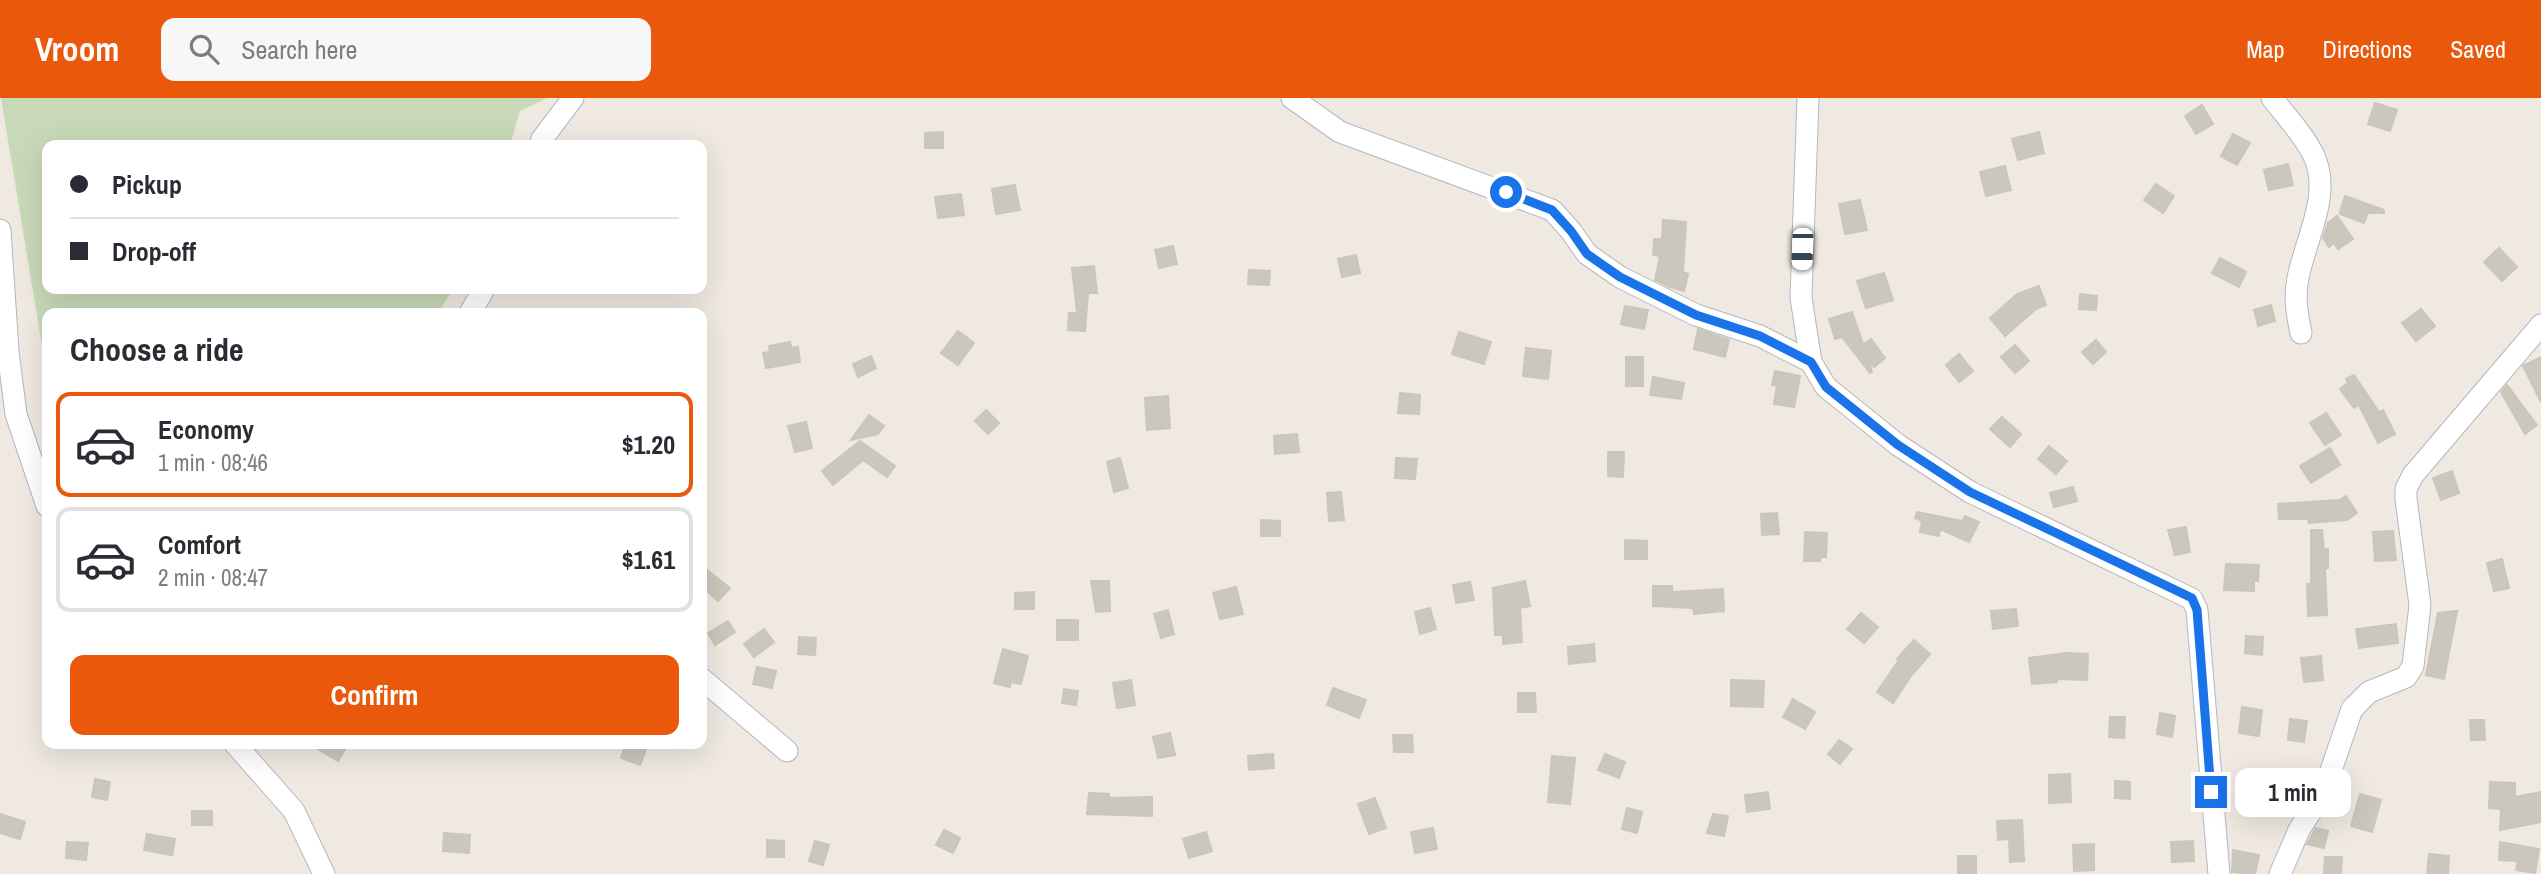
<!DOCTYPE html>
<meta charset="utf-8">
<style>
body{margin:0;font-family:"Archivo Narrow",sans-serif;background:#f7f7f7;color:#2b2b33;height:100vh;display:flex;flex-direction:column;font-size:26px;white-space:nowrap}
*{box-sizing:border-box;margin:0}
p{font-size:23px;color:#7c7c81}
.icon{flex:none;width:38px;height:38px;fill:none;stroke:currentColor;stroke-width:2;stroke-linecap:round;stroke-linejoin:round}
.map{position:relative;flex:1;overflow:hidden}
.panel{position:absolute;left:42px;top:210px;width:665px;height:441px;display:flex;flex-direction:column;background:#fff;border-radius:14px;box-shadow:0 7px 28px #0002}
.panel>*{flex:none}
.hud{position:absolute;left:42px;top:42px;width:665px;height:154px;border-radius:14px;box-shadow:0 7px 28px #0002;display:grid;align-content:center;height:154px;padding:0 28px;background:#fff}
.end{position:absolute;width:32px;height:32px;margin:-16px;border:9px solid #1a73e8;background:#fff;box-shadow:0 0 0 4px #fff}
.from{border-radius:50%}
.bubble{position:absolute;height:49px;border-radius:14px;background:#fff;box-shadow:0 7px 28px #0002;font-size:23px;font-weight:700;line-height:49px;text-align:center}
.car{position:absolute;width:21px;height:42px;margin:-21px -10px;border-radius:9px;box-shadow:0 0 5px 2px #0007;background:linear-gradient(#fff 24%,#345 0 40%,#fff 0 76%,#345 0 86%,#fff 0)}
.hud b{display:flex;align-items:center;gap:24px;height:66px;font-size:26px}
.hud b+b{border-top:2px solid #e1e1e2}
.hud i{width:18px;height:18px;background:#2b2b33}
ul{padding:0;list-style:none}
li{display:flex;align-items:center;gap:21px;height:105px;margin:0 14px 10px;padding:0 14px;border:4px solid #e1e1e2;border-radius:14px}
li div{flex:1}
li b{display:block;font-size:26px}
li em{font-style:normal;font-weight:700}
li.current{border-color:#ea580c}
li>.icon{width:63px;height:63px;stroke-width:1.5}
h2{padding:0 28px;font-size:32px;line-height:84px}
.button{display:flex;gap:14px;margin-top:auto;padding:14px 28px}
.button a{flex:1;height:80px;border-radius:14px;background:#ea580c;color:#fff;font-size:28px;font-weight:700;line-height:80px;text-align:center}
header{display:flex;align-items:center;gap:42px;box-sizing:border-box;height:98px;padding:0 35px;background:#ea580c;color:#fff}
header strong{font-size:33px}
nav{display:flex;gap:38px;margin-inline-start:auto;font-size:24px}
.search{width:490px;height:63px;background:#f7f7f7;display:flex;align-items:center;gap:18px;box-sizing:border-box;padding:0 24px;border-radius:14px;color:#7c7c81;font-size:26px}
.map>svg:first-child{display:block}
</style>
<header>
<strong>Vroom</strong>
<div class="search"><svg class="icon" aria-label="search" viewBox="0 0 24 24"><circle cx="10" cy="10" r="6"/><path d="M15 15l6 6"/></svg>Search here</div>
<nav><a>Map</a><a>Directions</a><a>Saved</a></nav>
</header>
<div class="map">
<svg width="2541" height="776" viewBox="0 0 2541 776">
<rect width="100%" height="100%" fill="#efe9e1"/>
<polygon fill="#c8d9b8" points="1,0 547,0 520,13 510,47 47,47 47,191 453,191 438,215 47,215 47,278"/>
<g fill="#cbc7bf" stroke="#cbc5ba" stroke-width="2">
<polygon points="2375,5 2397,12 2390,33 2368,26"/>
<polygon points="2202,7 2213,26 2196,36 2185,18"/>
<polygon points="943,34 943,50 925,50 925,35"/>
<polygon points="2039,34 2044,55 2018,62 2012,41"/>
<polygon points="2233,36 2250,45 2237,67 2221,58"/>
<polygon points="2288,66 2293,87 2269,92 2264,72"/>
<polygon points="2005,68 2011,92 1986,98 1980,74"/>
<polygon points="2156,86 2174,98 2163,115 2144,102"/>
<polygon points="1015,87 1020,112 996,116 992,91"/>
<polygon points="961,96 964,117 938,120 935,99"/>
<polygon points="2345,98 2384,112 2384,115 2368,115 2364,125 2340,116 2343,114 2340,114"/>
<polygon points="1860,102 1867,132 1845,136 1839,106"/>
<polygon points="2337,118 2353,141 2338,151 2334,145 2329,149 2323,140 2328,125"/>
<polygon points="1663,122 1686,124 1683,174 1688,176 1684,193 1670,189 1655,182 1660,158 1653,157 1654,141 1662,141"/>
<polygon points="1173,148 1177,166 1159,170 1155,152"/>
<polygon points="2499,150 2517,169 2502,183 2484,164"/>
<polygon points="1356,157 1360,175 1342,179 1338,161"/>
<polygon points="2220,160 2246,174 2239,189 2212,175"/>
<polygon points="1094,168 1097,195 1088,195 1085,233 1068,232 1069,215 1077,215 1072,170"/>
<polygon points="1249,172 1270,173 1269,187 1248,186"/>
<polygon points="1884,175 1893,202 1866,210 1857,183"/>
<polygon points="2039,188 2046,207 2036,211 2005,238 1990,220 2017,196"/>
<polygon points="2080,196 2097,198 2096,212 2079,211"/>
<polygon points="2271,207 2275,223 2258,228 2254,212"/>
<polygon points="1625,208 1648,212 1644,231 1621,226"/>
<polygon points="2421,211 2435,228 2416,243 2402,225"/>
<polygon points="1852,214 1863,246 1871,241 1885,260 1874,269 1868,260 1872,274 1870,275 1842,239 1835,241 1829,221"/>
<polygon points="1698,231 1729,242 1725,259 1694,251"/>
<polygon points="958,233 974,245 958,267 941,255"/>
<polygon points="1459,234 1491,244 1484,266 1452,256"/>
<polygon points="2096,242 2106,254 2093,266 2082,254"/>
<polygon points="790,244 791,250 798,249 800,264 766,270 763,255 770,254 769,248"/>
<polygon points="2015,247 2029,263 2015,275 2001,259"/>
<polygon points="1526,250 1551,253 1548,281 1523,278"/>
<polygon points="1959,256 1973,273 1959,284 1946,267"/>
<polygon points="871,258 876,270 858,279 853,266"/>
<rect x="1626" y="259" width="17" height="29"/>
<polygon points="2541,259 2541,304 2523,268"/>
<polygon points="1775,273 1800,278 1794,309 1774,306 1777,288 1772,287"/>
<polygon points="2354,277 2379,314 2383,312 2395,336 2378,345 2359,307 2354,310 2340,291 2348,285 2346,281"/>
<polygon points="1653,279 1684,285 1681,301 1650,297"/>
<polygon points="2507,287 2537,327 2525,336 2501,294"/>
<polygon points="1400,295 1420,297 1419,316 1398,315"/>
<polygon points="1168,298 1170,330 1147,332 1145,300"/>
<polygon points="986,312 999,325 988,336 975,323"/>
<polygon points="2326,315 2341,337 2325,347 2310,325"/>
<polygon points="869,317 884,328 878,336 851,342"/>
<polygon points="2002,319 2021,336 2010,349 1990,331"/>
<polygon points="806,324 812,350 795,354 788,328"/>
<polygon points="1297,336 1299,354 1275,356 1274,338"/>
<polygon points="860,343 895,368 887,379 863,362 833,387 822,373"/>
<polygon points="2049,348 2067,363 2056,376 2038,361"/>
<polygon points="2330,350 2340,367 2311,385 2300,368"/>
<polygon points="1608,354 1624,354 1623,379 1608,378"/>
<polygon points="1120,360 1128,390 1114,394 1107,364"/>
<polygon points="1396,360 1417,361 1415,381 1395,380"/>
<polygon points="2452,373 2459,395 2441,402 2433,380"/>
<polygon points="2073,389 2077,403 2054,409 2050,395"/>
<polygon points="1341,394 1344,422 1329,423 1327,395"/>
<polygon points="2346,398 2357,415 2347,422 2309,425 2308,421 2279,421 2278,406 2339,402"/>
<polygon points="1917,414 1962,423 1965,418 1979,424 1969,444 1940,431 1939,438 1920,434 1922,423 1915,420"/>
<polygon points="1777,415 1779,436 1762,437 1761,416"/>
<polygon points="1261,422 1280,423 1280,438 1261,438"/>
<polygon points="2186,429 2190,454 2175,457 2168,432"/>
<polygon points="2311,432 2322,432 2324,451 2328,451 2328,470 2325,470 2327,517 2308,518 2307,486 2311,486"/>
<polygon points="2393,433 2396,462 2375,463 2373,434"/>
<polygon points="1805,434 1827,435 1826,459 1820,459 1820,463 1804,463"/>
<polygon points="1625,442 1647,443 1647,461 1625,461"/>
<polygon points="2502,461 2509,490 2494,493 2487,465"/>
<polygon points="2226,466 2259,467 2258,483 2254,483 2254,493 2224,492"/>
<polygon points="702,468 730,490 718,503 702,488"/>
<polygon points="1091,483 1109,483 1110,513 1096,514"/>
<polygon points="1525,483 1530,508 1520,510 1522,544 1503,546 1503,537 1495,537 1493,490"/>
<polygon points="1470,484 1474,502 1456,505 1453,487"/>
<polygon points="1653,488 1672,488 1672,494 1723,491 1724,513 1694,516 1693,510 1653,508"/>
<polygon points="1236,489 1243,516 1220,521 1213,495"/>
<polygon points="1034,494 1034,511 1015,511 1015,495"/>
<polygon points="1430,510 1436,531 1420,536 1415,514"/>
<polygon points="2016,511 2018,528 1993,531 1991,513"/>
<polygon points="1168,512 1174,536 1161,540 1154,516"/>
<polygon points="2457,513 2444,581 2426,577 2438,515"/>
<polygon points="1861,515 1878,529 1864,545 1847,531"/>
<rect x="1057" y="522" width="21" height="20"/>
<polygon points="728,523 735,534 715,547 708,535"/>
<polygon points="2396,526 2398,545 2359,550 2356,531"/>
<polygon points="764,531 774,544 754,559 744,546"/>
<polygon points="2246,538 2263,539 2262,557 2245,555"/>
<polygon points="799,539 816,540 815,557 798,556"/>
<polygon points="1914,542 1930,556 1911,578 1893,605 1877,594 1899,562 1897,561"/>
<polygon points="1594,546 1595,563 1569,566 1568,549"/>
<polygon points="1003,551 1028,558 1021,586 1011,584 1010,589 994,585"/>
<polygon points="2067,555 2088,556 2087,582 2057,581 2057,584 2032,586 2029,560"/>
<polygon points="2321,558 2323,582 2304,584 2301,560"/>
<polygon points="757,569 776,573 772,590 753,586"/>
<polygon points="1131,582 1135,607 1117,610 1113,585"/>
<polygon points="1731,582 1764,583 1763,609 1731,608"/>
<polygon points="1333,590 1366,602 1359,620 1327,607"/>
<polygon points="1064,591 1078,593 1076,607 1062,605"/>
<polygon points="1518,595 1535,595 1536,614 1518,614"/>
<polygon points="1793,601 1815,614 1805,631 1783,619"/>
<polygon points="2242,609 2262,612 2259,638 2239,635"/>
<polygon points="2160,615 2175,618 2172,639 2157,636"/>
<polygon points="2110,619 2125,619 2124,640 2109,639"/>
<polygon points="2290,621 2307,623 2304,644 2288,642"/>
<polygon points="2470,622 2484,622 2485,642 2471,642"/>
<polygon points="1170,635 1175,657 1158,660 1153,639"/>
<polygon points="1393,637 1412,637 1413,654 1394,654"/>
<polygon points="1839,642 1852,651 1840,666 1828,656"/>
<polygon points="310,646 348,646 338,663"/>
<polygon points="626,646 648,646 640,667 621,660"/>
<polygon points="1273,656 1274,670 1249,672 1248,658"/>
<polygon points="1605,656 1625,664 1619,680 1598,672"/>
<polygon points="1552,658 1575,660 1570,706 1548,704"/>
<polygon points="2070,676 2071,704 2049,705 2049,677"/>
<polygon points="95,681 110,684 107,702 92,699"/>
<polygon points="2115,683 2130,684 2130,701 2115,700"/>
<polygon points="2287,684 2306,692 2295,714 2277,706"/>
<polygon points="2490,684 2515,685 2515,699 2541,694 2541,724 2500,732 2501,711 2489,710"/>
<polygon points="1768,694 1770,711 1747,714 1745,697"/>
<polygon points="1089,695 1109,696 1109,700 1152,699 1152,718 1087,716"/>
<polygon points="2360,696 2381,702 2372,734 2351,728"/>
<polygon points="1375,700 1386,730 1369,736 1358,706"/>
<polygon points="1627,710 1642,714 1637,735 1622,731"/>
<rect x="192" y="713" width="20" height="14"/>
<polygon points="0,716 25,724 20,741 0,735"/>
<polygon points="1713,716 1728,718 1724,738 1707,735"/>
<polygon points="2022,722 2024,763 2010,764 2009,741 1998,742 1997,723"/>
<polygon points="1433,730 1437,751 1415,755 1411,734"/>
<polygon points="2316,730 2328,733 2324,750 2307,746"/>
<polygon points="944,732 960,740 953,755 936,747"/>
<polygon points="1206,734 1212,753 1189,760 1183,741"/>
<polygon points="444,735 470,737 469,755 443,753"/>
<polygon points="147,736 175,741 172,757 144,752"/>
<polygon points="767,742 784,743 784,759 767,759"/>
<polygon points="815,743 829,747 823,767 809,763"/>
<polygon points="2193,743 2194,763 2172,764 2171,744"/>
<polygon points="67,744 88,745 86,762 66,760"/>
<polygon points="2500,744 2539,751 2535,775 2516,772 2518,763 2499,762"/>
<polygon points="2094,746 2094,772 2074,773 2073,747"/>
<polygon points="2233,752 2259,757 2255,776 2232,774"/>
<polygon points="2429,756 2449,758 2448,776 2427,776"/>
<rect x="1958" y="758" width="18" height="18"/>
<polygon points="2325,759 2342,759 2341,776 2324,776"/>
</g>
<g fill="none" stroke-linecap="round" stroke-linejoin="round">
<g stroke="#b4b7c1" stroke-width="23">
<g id="street">
<polyline points="1292,0 1340,34 1552,112 1571,133 1587,156 1620,179 1696,217 1760,238 1811,264"/>
<polyline points="1808,0 1801,200 1811,264 1826,289 1898,347 1970,394 2192,501 2197,512 2219,776"/>
<path d="M 2272,0 C 2286,18 2304,37 2314,58 C 2332,97 2305,142 2298,180 C 2294,199 2297,216 2301,235"/>
<polyline points="540,47 542,41 573,0"/>
<polyline points="0,132 8,253 16,316 47,408"/>
<polyline points="470,215 484,191"/>
<polyline points="702,581 787,653"/>
<polyline points="235,646 294,713 324,776"/>
<polyline points="2280,776 2299,732 2324,693 2352,611 2369,594 2406,579 2413,568 2420,507 2406,401 2406,391 2413,377 2541,227"/>
</g>
</g>
<use href="#street" stroke="#fff" stroke-width="21"/>
</g>
<g fill="none" stroke-linecap="round" stroke-linejoin="round">
<polyline stroke="#1a73e8" stroke-width="9" points="1506,94 1552,112 1571,133 1587,156 1620,179 1696,217 1760,238 1811,264 1826,289 1898,347 1970,394 2192,500 2197,512 2211,694"/>
</g>
</svg>
<i class="end from" style="left:1506px;top:94px"></i>
<i class="end" style="left:2211px;top:694px"></i>
<div class="bubble" style="left:2235px;top:670px;width:116px">1 min</div>
<i class="car" style="left:1802px;top:151px;rotate:182deg"></i>
<div class="hud">
<b><i class="from"></i>Pickup</b>
<b><i></i>Drop-off</b>
</div>
<section class="panel">
<h2>Choose a ride</h2>
<ul>
<li class="current"><svg class="icon" aria-label="car" viewBox="0 0 24 24"><path d="M5 17H2v-5l4-1 3-4h7l3 4 3 1v5h-3M9 17h6M6 11h13"/><circle cx="7" cy="17" r="2"/><circle cx="17" cy="17" r="2"/></svg><div><b>Economy</b><p>1 min · 08:46</p></div><em>$1.20</em></li>
<li><svg class="icon" aria-label="car" viewBox="0 0 24 24"><path d="M5 17H2v-5l4-1 3-4h7l3 4 3 1v5h-3M9 17h6M6 11h13"/><circle cx="7" cy="17" r="2"/><circle cx="17" cy="17" r="2"/></svg><div><b>Comfort</b><p>2 min · 08:47</p></div><em>$1.61</em></li>
</ul>
<div class="button"><a>Confirm</a></div>
</section>
</div>
